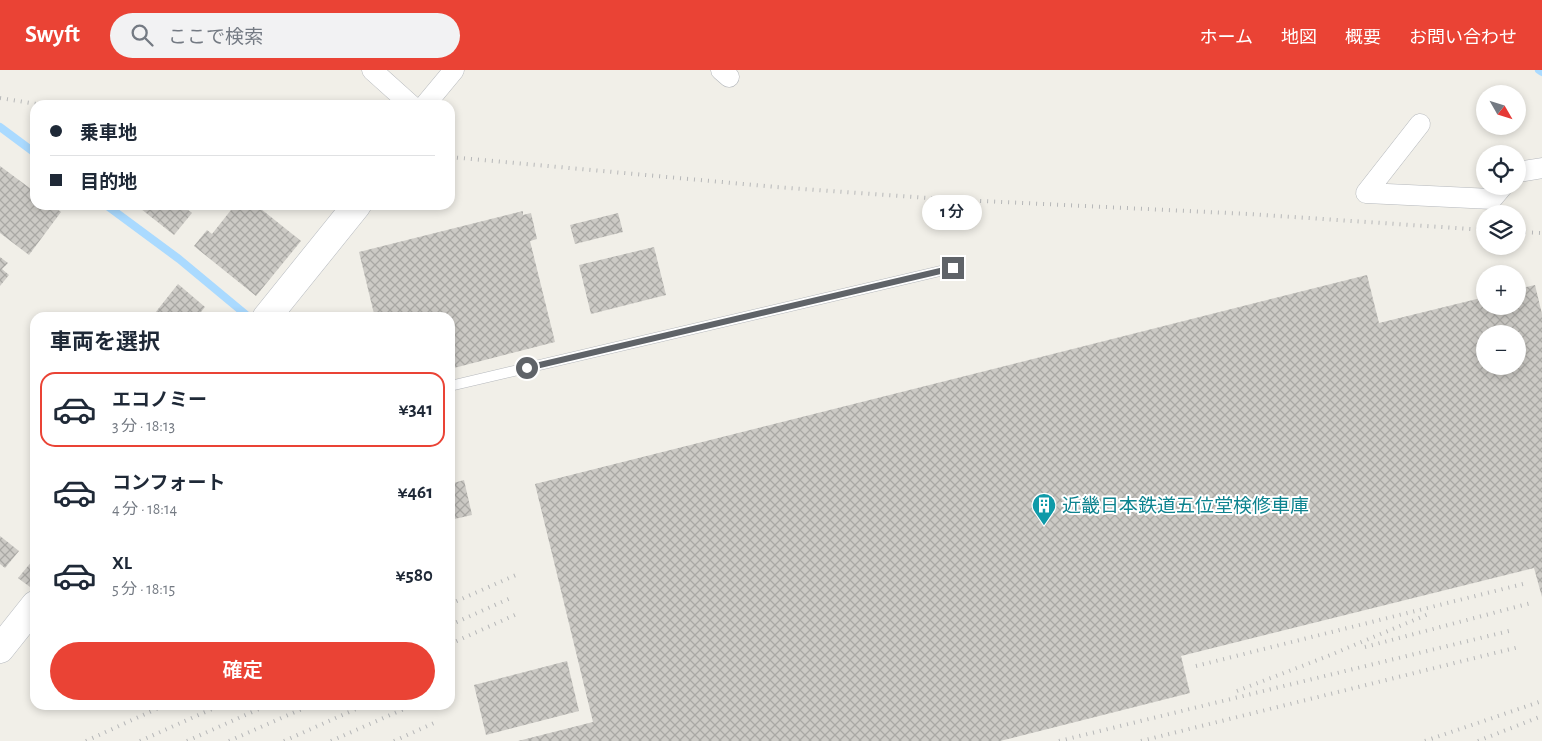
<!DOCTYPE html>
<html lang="ja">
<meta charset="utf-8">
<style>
body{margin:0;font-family:"Alegreya Sans","Noto Sans JP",sans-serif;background:#f2f2f3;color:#1f2937;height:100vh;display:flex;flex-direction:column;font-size:19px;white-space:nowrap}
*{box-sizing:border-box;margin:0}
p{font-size:16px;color:#747a83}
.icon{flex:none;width:28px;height:28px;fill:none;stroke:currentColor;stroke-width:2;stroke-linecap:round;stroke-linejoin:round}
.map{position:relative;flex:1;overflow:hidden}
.side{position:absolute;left:30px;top:242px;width:425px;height:398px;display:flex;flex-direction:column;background:#fff;border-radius:15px;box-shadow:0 2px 8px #0003}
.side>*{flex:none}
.guide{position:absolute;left:30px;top:30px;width:425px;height:110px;border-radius:15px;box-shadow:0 2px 8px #0003;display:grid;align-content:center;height:110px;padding:0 20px;background:#fff}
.needle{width:32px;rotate:129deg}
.fabs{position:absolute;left:1476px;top:15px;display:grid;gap:10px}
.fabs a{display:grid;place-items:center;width:50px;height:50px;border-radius:50%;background:#fff;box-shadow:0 2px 8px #0003;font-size:25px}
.end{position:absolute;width:22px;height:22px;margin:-11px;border:6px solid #5f6368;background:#fff;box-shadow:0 0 0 2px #fff}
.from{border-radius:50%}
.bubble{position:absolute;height:35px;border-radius:18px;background:#fff;box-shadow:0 2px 8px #0003;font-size:16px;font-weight:600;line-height:35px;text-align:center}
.guide b{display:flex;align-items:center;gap:18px;height:48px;font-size:19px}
.guide b+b{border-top:1px solid #e0e1e3}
.guide i{width:12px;height:12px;background:#1f2937}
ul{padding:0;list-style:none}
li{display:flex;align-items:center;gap:15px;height:75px;margin:0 10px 8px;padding:0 10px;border:2px solid transparent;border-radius:15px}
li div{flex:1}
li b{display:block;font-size:19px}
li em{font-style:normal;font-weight:600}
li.active{border-color:#ea4335}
li>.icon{width:45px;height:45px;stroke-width:1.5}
h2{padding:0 20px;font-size:22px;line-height:60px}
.button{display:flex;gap:10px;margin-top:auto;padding:10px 20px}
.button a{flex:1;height:58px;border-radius:30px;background:#ea4335;color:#fff;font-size:20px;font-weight:600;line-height:58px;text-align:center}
header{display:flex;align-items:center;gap:30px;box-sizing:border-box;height:70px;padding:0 25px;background:#ea4335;color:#fff}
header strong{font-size:24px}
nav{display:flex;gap:28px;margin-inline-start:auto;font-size:18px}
.search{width:350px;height:45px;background:#f2f2f3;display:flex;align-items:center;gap:12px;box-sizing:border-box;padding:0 18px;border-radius:28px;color:#747a83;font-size:19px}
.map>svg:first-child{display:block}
</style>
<header>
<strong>Swyft</strong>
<div class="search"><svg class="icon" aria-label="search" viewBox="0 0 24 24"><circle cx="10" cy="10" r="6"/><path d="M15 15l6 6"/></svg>ここで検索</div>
<nav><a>ホーム</a><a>地図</a><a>概要</a><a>お問い合わせ</a></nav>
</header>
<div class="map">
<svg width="1542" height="671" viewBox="0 0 1542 671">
<defs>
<pattern id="building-cross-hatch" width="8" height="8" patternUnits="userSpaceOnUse" patternTransform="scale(1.25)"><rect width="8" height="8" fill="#cccac5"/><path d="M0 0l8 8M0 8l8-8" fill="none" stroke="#a9a8a4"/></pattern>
</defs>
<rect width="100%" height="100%" fill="#f1efe8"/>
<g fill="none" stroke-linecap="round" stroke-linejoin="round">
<g stroke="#aadaff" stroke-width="8">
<polyline points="1539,0 1542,2"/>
<polyline points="0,57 35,83"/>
<polyline points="106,135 179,189 250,248"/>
</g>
</g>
<g fill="url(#building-cross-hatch)" fill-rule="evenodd">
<polygon points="0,96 35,122 35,135 52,135 61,142 29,185 0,163"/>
<polygon points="136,135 182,135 192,143 174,165"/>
<polygon points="235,135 256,135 301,171 256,226 194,176 207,160 212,164"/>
<polygon points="523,141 523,145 531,143 537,169 530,171 555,272 450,299 450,248 375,248 359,182"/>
<polygon points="618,143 623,162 575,174 570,155"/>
<polygon points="654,177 666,225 591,244 579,195"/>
<polygon points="0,187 8,193 2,199 9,205 0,216"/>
<path d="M 1367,205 L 1379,253 L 1485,227 L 1485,236 L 1518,236 L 1518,219 L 1535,215 L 1542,244 L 1542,527 L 1534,498 L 1181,586 L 1190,623 L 1000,671 L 518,671 L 593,652 L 535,414 ZM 1485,264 L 1518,264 L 1518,296 L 1485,296 Z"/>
<polygon points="178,214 205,237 196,248 151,248"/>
<polygon points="464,410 472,445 450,450 450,414"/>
<polygon points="0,466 19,481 5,498 0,494"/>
<polygon points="33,490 35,491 35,511 30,517 18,508"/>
<polygon points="567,591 579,641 486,665 474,615"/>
</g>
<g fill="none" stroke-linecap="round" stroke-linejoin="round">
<g stroke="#b5b8bc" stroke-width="11">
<polyline id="lane" points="450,316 953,198"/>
</g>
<g stroke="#b5b8bc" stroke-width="21">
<g id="street">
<polyline points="372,0 411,35"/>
<polyline points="721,0 729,7"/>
<polyline points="425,35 454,0"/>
<polyline points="1420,54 1366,123 1492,129 1503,116"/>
<polyline points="1518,102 1542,98"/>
</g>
</g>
<g stroke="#b6babf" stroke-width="29">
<g id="secondary">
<polyline points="266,248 357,135"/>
<polyline points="0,579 35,535"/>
</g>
</g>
<use href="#lane" stroke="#fff" stroke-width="10"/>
<use href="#street" stroke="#fff" stroke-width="20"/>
<use href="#secondary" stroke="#fff" stroke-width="28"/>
<g stroke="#b6b7b8" stroke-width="4" stroke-dasharray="1 6" stroke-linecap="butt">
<polyline points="0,28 43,35"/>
<polyline points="450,87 776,117 941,129 1249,144 1485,160"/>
<polyline points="1518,162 1542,163"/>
<polyline points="450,534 516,505"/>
<polyline points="450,555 513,527"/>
<polyline points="450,574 517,544"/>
<polyline points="1365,577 1531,533"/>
<polyline points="1196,596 1527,513"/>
<polyline points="1237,621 1328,586 1431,543"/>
<polyline points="86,671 165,635"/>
<polyline points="140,671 221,635"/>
<polyline points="187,671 268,635"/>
<polyline points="229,671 311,635"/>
<polyline points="284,671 365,635"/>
<polyline points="331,671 413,635"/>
<polyline points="394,671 434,653"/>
<polyline points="1059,671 1513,560"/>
<polyline points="1141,671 1519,577"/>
<polyline points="1425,671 1542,631"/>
<polyline points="1478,671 1542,646"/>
</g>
</g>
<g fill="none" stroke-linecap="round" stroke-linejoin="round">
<polyline stroke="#5f6368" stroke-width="6" points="527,298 953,198"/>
</g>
<defs>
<g id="building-pin" transform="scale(1.25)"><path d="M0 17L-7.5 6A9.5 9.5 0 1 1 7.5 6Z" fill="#0f9aa8" stroke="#fff"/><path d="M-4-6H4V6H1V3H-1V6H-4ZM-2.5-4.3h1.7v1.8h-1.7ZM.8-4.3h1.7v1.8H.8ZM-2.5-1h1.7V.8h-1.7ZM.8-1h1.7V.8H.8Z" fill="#fff"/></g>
</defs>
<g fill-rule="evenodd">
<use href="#building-pin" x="1044" y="435"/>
</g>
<g text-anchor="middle" stroke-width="4" stroke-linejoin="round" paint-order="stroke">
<g font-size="19" fill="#0d838f" stroke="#fff" text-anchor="start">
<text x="1062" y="442">近畿日本鉄道五位堂検修車庫</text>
</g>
</g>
</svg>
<div class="fabs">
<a><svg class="needle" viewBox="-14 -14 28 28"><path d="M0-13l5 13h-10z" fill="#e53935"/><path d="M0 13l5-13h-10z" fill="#747a83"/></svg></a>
<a><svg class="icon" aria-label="locate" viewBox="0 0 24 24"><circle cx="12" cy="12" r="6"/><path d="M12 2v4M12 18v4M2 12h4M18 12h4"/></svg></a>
<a><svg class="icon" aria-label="layers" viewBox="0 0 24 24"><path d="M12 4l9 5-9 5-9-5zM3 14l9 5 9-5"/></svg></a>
<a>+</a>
<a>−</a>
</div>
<i class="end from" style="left:527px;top:298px"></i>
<i class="end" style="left:953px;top:198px"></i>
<div class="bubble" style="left:922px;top:125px;width:60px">1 分</div>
<div class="guide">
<b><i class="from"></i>乗車地</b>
<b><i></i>目的地</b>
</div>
<section class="side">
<h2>車両を選択</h2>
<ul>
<li class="active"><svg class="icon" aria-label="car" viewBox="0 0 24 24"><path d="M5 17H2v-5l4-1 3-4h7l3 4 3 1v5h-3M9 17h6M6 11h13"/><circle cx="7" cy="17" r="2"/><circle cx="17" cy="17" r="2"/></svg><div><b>エコノミー</b><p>3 分 · 18:13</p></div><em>¥341</em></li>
<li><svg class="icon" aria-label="car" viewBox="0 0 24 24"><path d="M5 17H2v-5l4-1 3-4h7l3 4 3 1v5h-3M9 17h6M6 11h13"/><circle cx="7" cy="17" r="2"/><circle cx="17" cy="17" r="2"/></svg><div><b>コンフォート</b><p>4 分 · 18:14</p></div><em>¥461</em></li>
<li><svg class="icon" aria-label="car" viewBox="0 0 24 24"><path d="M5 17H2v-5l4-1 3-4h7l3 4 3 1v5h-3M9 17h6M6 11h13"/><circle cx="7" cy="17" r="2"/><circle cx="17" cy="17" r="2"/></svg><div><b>XL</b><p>5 分 · 18:15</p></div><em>¥580</em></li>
</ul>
<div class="button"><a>確定</a></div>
</section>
</div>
